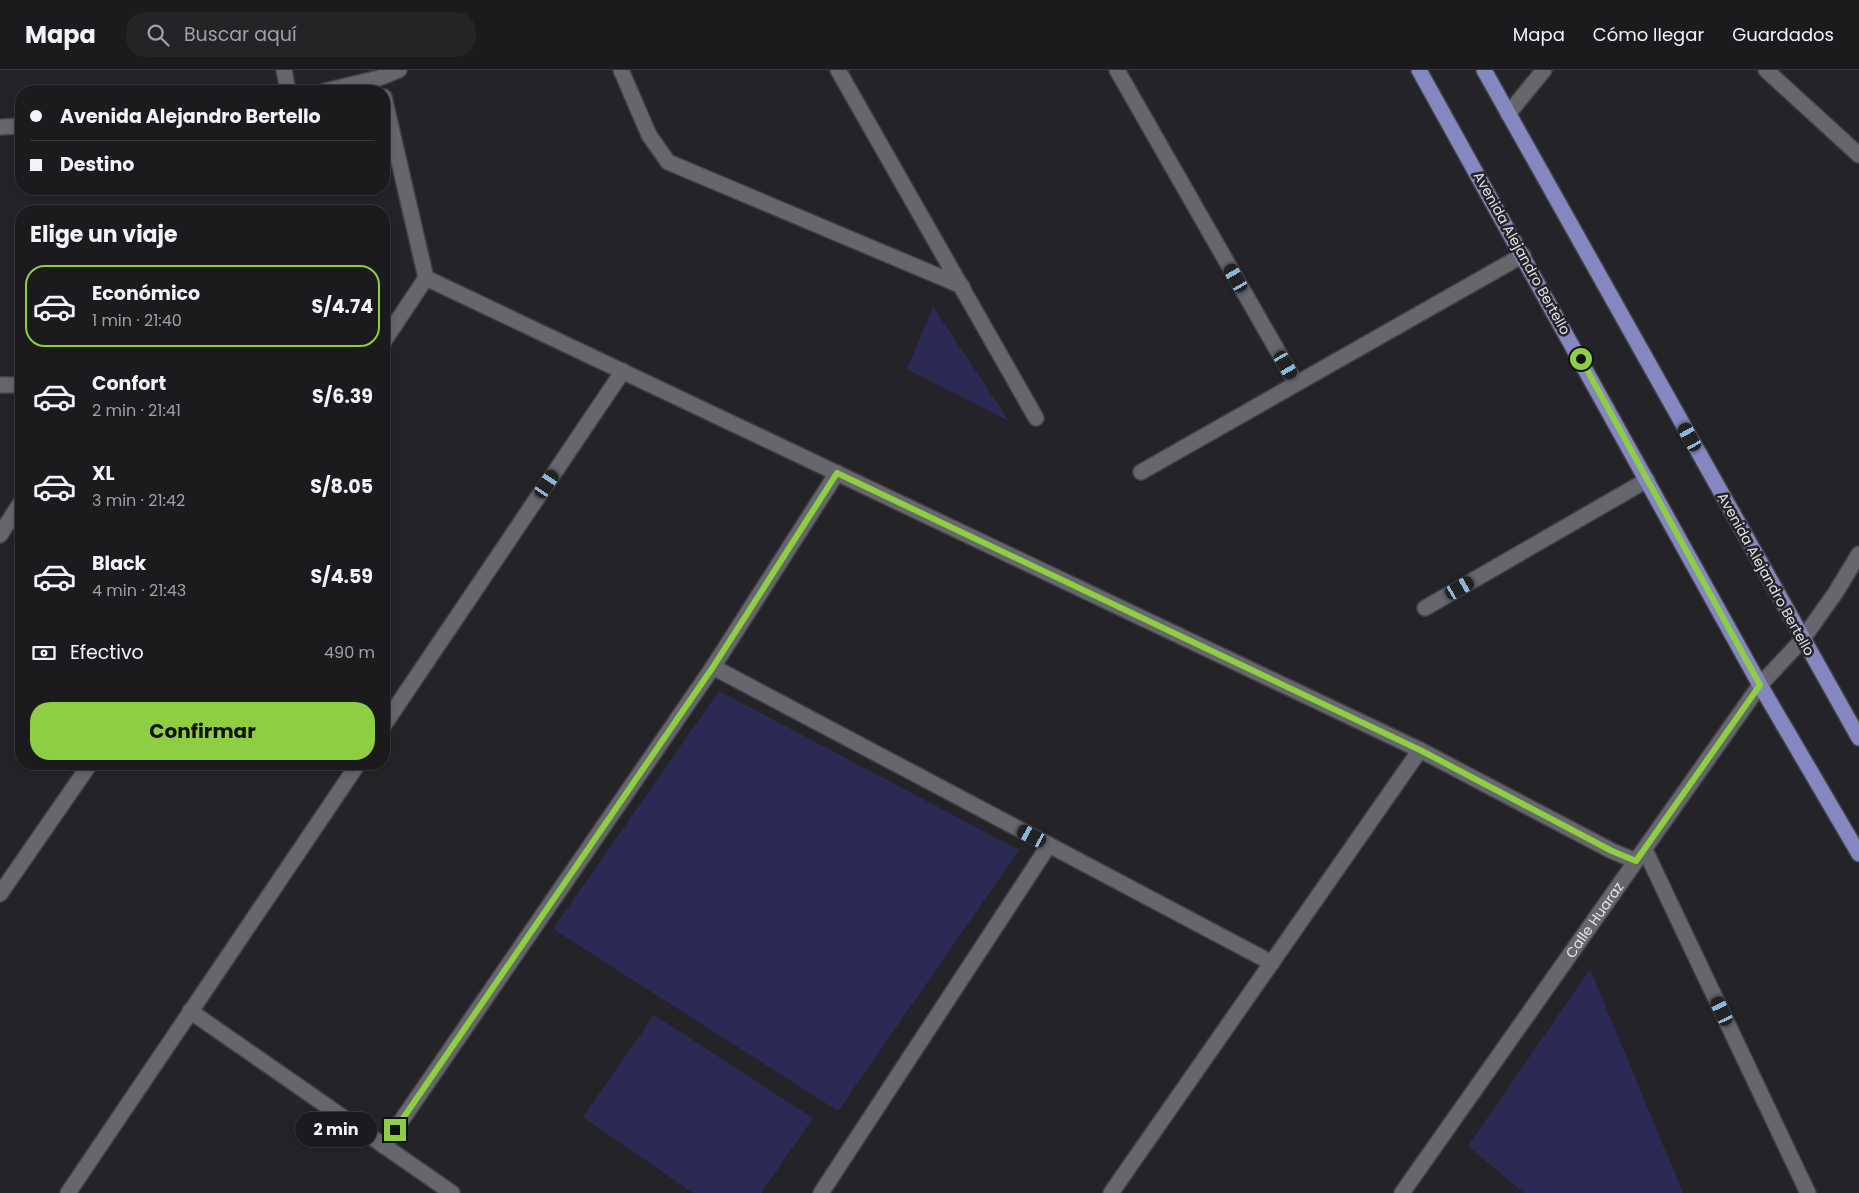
<!DOCTYPE html>
<html lang="es">
<meta charset="utf-8">
<style>
body{margin:0;font-family:Poppins,sans-serif;background:#242427;color:#f1f3f6;height:100vh;display:flex;flex-direction:column;font-size:19px;white-space:nowrap}
*{box-sizing:border-box;margin:0}
p{font-size:16px;color:#a0a1a4}
.icon{flex:none;width:28px;height:28px;fill:none;stroke:currentColor;stroke-width:2;stroke-linecap:round;stroke-linejoin:round}
.map{position:relative;flex:1;overflow:hidden}
.details{position:absolute;left:15px;top:135px;width:375px;height:565px;display:flex;flex-direction:column;background:#1b1b1e;border-radius:20px;box-shadow:0 2px 8px #0003,0 0 0 1px #39393c}
.details>*{flex:none}
.top-card{position:absolute;left:15px;top:15px;width:375px;height:110px;border-radius:20px;box-shadow:0 2px 8px #0003,0 0 0 1px #39393c;display:grid;align-content:center;height:110px;padding:0 15px;background:#1b1b1e}
.end{position:absolute;width:22px;height:22px;margin:-11px;border:6px solid #8ece43;background:#111;box-shadow:0 0 0 2px #111}
.from{border-radius:50%}
.bubble{position:absolute;height:35px;border-radius:18px;background:#1b1b1e;box-shadow:0 2px 8px #0003,0 0 0 1px #39393c;font-size:16px;font-weight:700;line-height:35px;text-align:center}
.car{position:absolute;width:15px;height:30px;margin:-15px -8px;border-radius:6px;box-shadow:0 0 4px 1px #0007;background:linear-gradient(#222 24%,#8ab4d8 0 40%,#222 0 76%,#8ab4d8 0 86%,#222 0)}
.top-card b{display:flex;align-items:center;gap:18px;height:48px;font-size:19px}
.top-card b+b{border-top:1px solid #39393c}
.top-card i{width:12px;height:12px;background:#f1f3f6}
ul{padding:0;list-style:none}
li{display:flex;align-items:center;gap:15px;height:82px;margin:0 10px 8px;padding:0 5px;border:2px solid transparent;border-radius:20px}
li div{flex:1}
li b{display:block;font-size:19px}
li em{font-style:normal;font-weight:700}
li.on{border-color:#8ece43}
li>.icon{width:45px;height:45px;stroke-width:1.5}
h2{padding:0 15px;font-size:22px;line-height:60px}
.pay{display:flex;align-items:center;gap:12px;height:55px;padding:0 15px;font-size:19px}
.pay p{margin-inline-start:auto}
.button{display:flex;gap:10px;margin-top:auto;padding:10px 15px}
.button a{flex:1;height:58px;border-radius:20px;background:#8ece43;color:#111;font-size:20px;font-weight:700;line-height:58px;text-align:center}
header{display:flex;align-items:center;gap:30px;box-sizing:border-box;height:70px;padding:0 25px;background:#1b1b1e;border-bottom:1px solid #39393c}
header strong{font-size:24px}
nav{display:flex;gap:28px;margin-inline-start:auto;font-size:18px}
.search{width:350px;height:45px;background:#242427;display:flex;align-items:center;gap:12px;box-sizing:border-box;padding:0 18px;border-radius:20px;color:#a0a1a4;font-size:19px}
.map>svg:first-child{display:block}
</style>
<header>
<strong>Mapa</strong>
<div class="search"><svg class="icon" aria-label="search" viewBox="0 0 24 24"><circle cx="10" cy="10" r="6"/><path d="M15 15l6 6"/></svg>Buscar aquí</div>
<nav><a>Mapa</a><a>Cómo llegar</a><a>Guardados</a></nav>
</header>
<div class="map">
<svg width="1859" height="1123" viewBox="0 0 1859 1123">
<rect width="100%" height="100%" fill="#242428"/>
<g fill="#2a2a54">
<polygon points="933,237 1009,351 907,299"/>
<polygon points="719,621 1019,780 838,1041 553,859"/>
<polygon points="1590,899 1683,1123 1524,1123 1468,1076"/>
<polygon points="654,945 813,1048 761,1123 693,1123 583,1047"/>
</g>
<g fill="none" stroke-linecap="round" stroke-linejoin="round">
<g stroke="#404144" stroke-width="18">
<g id="minor">
<polyline points="284,0 288,21"/>
<polyline points="621,0 649,65 668,92 962,216"/>
<polyline points="838,0 1036,348"/>
<polyline points="1117,0 1296,313"/>
<polyline points="1766,0 1859,85"/>
<polyline points="325,21 379,8 399,0"/>
<polyline points="384,27 426,208 384,271"/>
<polyline points="1508,44 1544,0"/>
<polyline points="0,57 21,56"/>
<polyline points="426,208 1420,680 1612,781 1636,791"/>
<polyline points="0,315 21,315"/>
<polyline points="1141,402 1523,185"/>
<polyline points="0,465 21,432"/>
<polyline points="1425,538 1647,410"/>
<polyline points="713,597 1272,893"/>
<polyline points="384,655 623,301"/>
<polyline points="1645,780 1808,1123"/>
<polyline points="0,824 90,694"/>
<polyline points="190,941 452,1123"/>
<polyline points="384,1076 713,597 837,403"/>
<polyline points="68,1123 358,694"/>
<polyline points="821,1123 1049,775"/>
<polyline points="1111,1123 1420,680"/>
<path id="s1" d="M 1402,1123 L 1760,615 L 1802,570 L 1836,522 L 1859,484"/>
</g>
</g>
<g stroke="#404144" stroke-width="18">
<g id="major">
<polyline points="1419,0 1760,615 1859,784"/>
<polyline points="1484,0 1859,668"/>
</g>
</g>
<use href="#minor" stroke="#66676c" stroke-width="15"/>
<use href="#major" stroke="#8587c1" stroke-width="15"/>
</g>
<g fill="none" stroke-linecap="round" stroke-linejoin="round">
<polyline stroke="#8ece43" stroke-width="6" points="395,1060 713,597 837,403 1420,680 1612,781 1636,791 1760,615 1581,289"/>
</g>
<g text-anchor="middle" stroke-width="5" stroke-linejoin="round" paint-order="stroke">
<g font-size="14" fill="#e3e4e7" stroke="#242428">
<text transform="translate(1522 183) rotate(61)" y="5">Avenida Alejandro Bertello</text>
<text transform="translate(1766 504) rotate(61)" y="5">Avenida Alejandro Bertello</text>
<text dy="5" stroke="none"><textPath href="#s1" startOffset="334">Calle Huaraz</textPath></text>
</g>
</g>
</svg>
<i class="end from" style="left:1581px;top:289px"></i>
<i class="end" style="left:395px;top:1060px"></i>
<div class="bubble" style="left:295px;top:1042px;width:82px">2 min</div>
<i class="car" style="left:1236px;top:208px;rotate:330deg"></i>
<i class="car" style="left:1286px;top:295px;rotate:150deg"></i>
<i class="car" style="left:1690px;top:367px;rotate:331deg"></i>
<i class="car" style="left:547px;top:414px;rotate:34deg"></i>
<i class="car" style="left:1460px;top:518px;rotate:60deg"></i>
<i class="car" style="left:1032px;top:766px;rotate:298deg"></i>
<i class="car" style="left:1722px;top:941px;rotate:335deg"></i>
<div class="top-card">
<b><i class="from"></i>Avenida Alejandro Bertello</b>
<b><i></i>Destino</b>
</div>
<section class="details">
<h2>Elige un viaje</h2>
<ul>
<li class="on"><svg class="icon" aria-label="car" viewBox="0 0 24 24"><path d="M5 17H2v-5l4-1 3-4h7l3 4 3 1v5h-3M9 17h6M6 11h13"/><circle cx="7" cy="17" r="2"/><circle cx="17" cy="17" r="2"/></svg><div><b>Económico</b><p>1 min · 21:40</p></div><em>S/4.74</em></li>
<li><svg class="icon" aria-label="car" viewBox="0 0 24 24"><path d="M5 17H2v-5l4-1 3-4h7l3 4 3 1v5h-3M9 17h6M6 11h13"/><circle cx="7" cy="17" r="2"/><circle cx="17" cy="17" r="2"/></svg><div><b>Confort</b><p>2 min · 21:41</p></div><em>S/6.39</em></li>
<li><svg class="icon" aria-label="car" viewBox="0 0 24 24"><path d="M5 17H2v-5l4-1 3-4h7l3 4 3 1v5h-3M9 17h6M6 11h13"/><circle cx="7" cy="17" r="2"/><circle cx="17" cy="17" r="2"/></svg><div><b>XL</b><p>3 min · 21:42</p></div><em>S/8.05</em></li>
<li><svg class="icon" aria-label="car" viewBox="0 0 24 24"><path d="M5 17H2v-5l4-1 3-4h7l3 4 3 1v5h-3M9 17h6M6 11h13"/><circle cx="7" cy="17" r="2"/><circle cx="17" cy="17" r="2"/></svg><div><b>Black</b><p>4 min · 21:43</p></div><em>S/4.59</em></li>
</ul>
<div class="pay"><svg class="icon" aria-label="cash" viewBox="0 0 24 24"><path d="M3 7h18v10H3z"/><circle cx="12" cy="12" r="2"/></svg>Efectivo<p>490 m</p></div>
<div class="button"><a>Confirmar</a></div>
</section>
</div>
